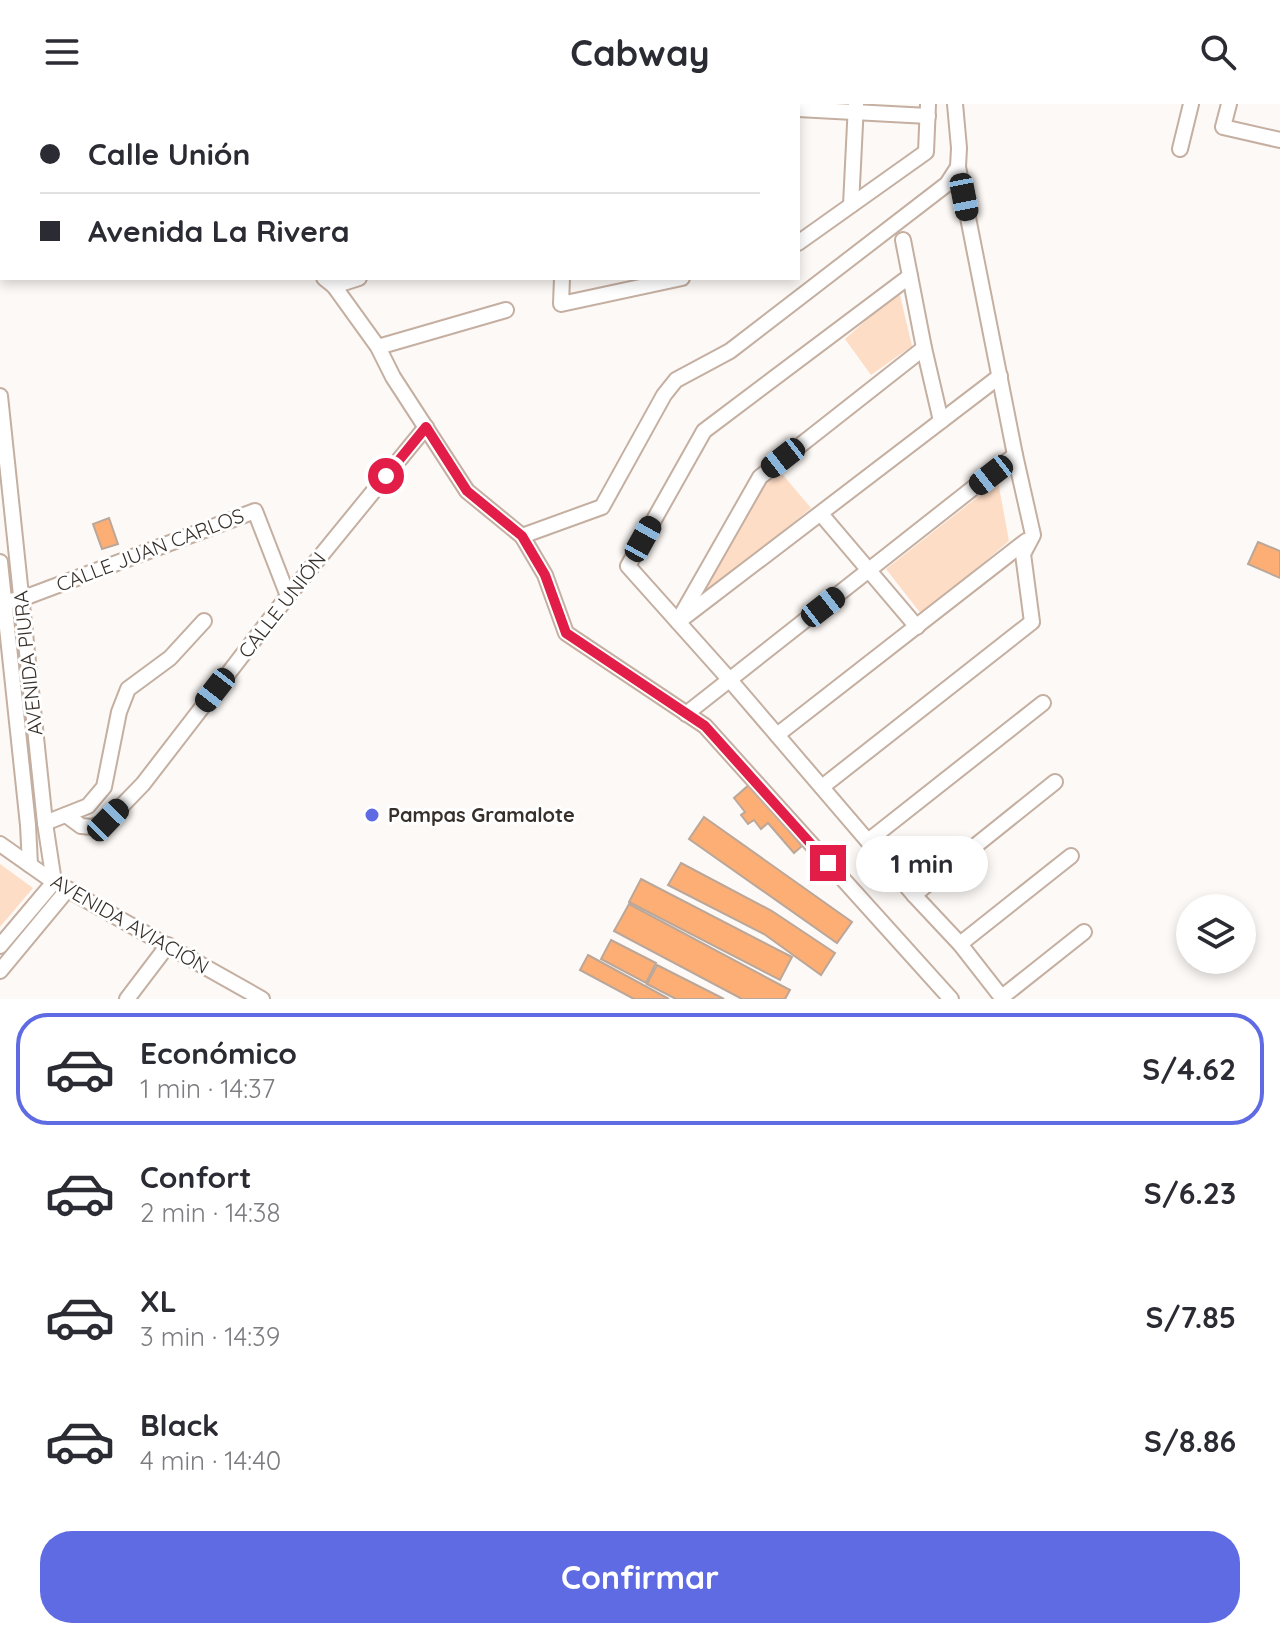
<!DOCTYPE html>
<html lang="es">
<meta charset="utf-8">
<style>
body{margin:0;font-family:Quicksand,sans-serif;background:#f2f2f3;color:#2b2b33;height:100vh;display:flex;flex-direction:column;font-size:30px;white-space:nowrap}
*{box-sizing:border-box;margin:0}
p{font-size:26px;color:#7c7c81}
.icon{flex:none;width:44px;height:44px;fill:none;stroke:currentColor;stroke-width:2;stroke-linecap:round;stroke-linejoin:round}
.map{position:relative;height:895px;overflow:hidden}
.details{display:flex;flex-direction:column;background:#fff;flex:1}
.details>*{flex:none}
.banner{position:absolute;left:0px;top:0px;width:800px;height:176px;box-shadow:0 4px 12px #0003;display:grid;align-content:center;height:176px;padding:0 40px;background:#fff}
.fabs{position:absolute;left:1176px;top:790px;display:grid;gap:16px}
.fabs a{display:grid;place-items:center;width:80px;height:80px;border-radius:50%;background:#fff;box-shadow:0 4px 12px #0003;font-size:40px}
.end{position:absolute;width:36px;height:36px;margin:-18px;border:10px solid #e11d48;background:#fff;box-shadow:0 0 0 4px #fff}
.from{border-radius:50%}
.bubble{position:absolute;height:56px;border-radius:28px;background:#fff;box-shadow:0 4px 12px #0003;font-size:26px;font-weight:700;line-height:56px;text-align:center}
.car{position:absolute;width:24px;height:48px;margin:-24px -12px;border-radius:10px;box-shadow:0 0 6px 2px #0007;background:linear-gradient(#222 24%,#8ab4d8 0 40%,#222 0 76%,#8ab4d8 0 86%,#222 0)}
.banner b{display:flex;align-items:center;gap:28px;height:76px;font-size:30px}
.banner b+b{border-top:2px solid #e1e1e2}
.banner i{width:20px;height:20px;background:#2b2b33}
ul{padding:14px 0 0;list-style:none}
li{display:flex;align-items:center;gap:24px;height:112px;margin:0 16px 12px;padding:0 24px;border:4px solid transparent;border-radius:32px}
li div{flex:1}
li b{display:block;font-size:30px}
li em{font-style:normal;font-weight:700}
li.selected{border-color:#5f6be3}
li>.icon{width:72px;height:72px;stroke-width:1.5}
.cta{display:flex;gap:16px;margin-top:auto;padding:16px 40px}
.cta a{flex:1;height:92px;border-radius:32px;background:#5f6be3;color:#fff;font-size:32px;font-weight:700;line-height:92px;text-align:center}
header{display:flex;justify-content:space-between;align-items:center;height:104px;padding:0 40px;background:#fff;font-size:36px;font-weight:700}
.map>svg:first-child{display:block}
</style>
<header><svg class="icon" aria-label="menu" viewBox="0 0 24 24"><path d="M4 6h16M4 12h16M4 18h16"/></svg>Cabway<svg class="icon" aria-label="search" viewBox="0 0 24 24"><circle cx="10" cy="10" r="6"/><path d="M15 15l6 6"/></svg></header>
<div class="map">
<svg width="1280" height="895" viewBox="0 0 1280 895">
<rect width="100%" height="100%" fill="#fdf9f6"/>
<g fill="#feddc6">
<polygon points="899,187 912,242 871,271 845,235"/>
<polygon points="777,364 811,404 690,504 763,373"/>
<polygon points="998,377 1009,437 922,511 886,465"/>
<polygon points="0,760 33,784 0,823"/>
</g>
<g fill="#fcae74" stroke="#bba799" stroke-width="2">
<polygon points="109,414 118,440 102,445 93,420"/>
<polygon points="1258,438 1280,447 1280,474 1248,460"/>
<polygon points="750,680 802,742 794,749 768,719 761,725 754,716 748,720 741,711 745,708 734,694"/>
<polygon points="704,713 852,818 837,839 689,735"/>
<polygon points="681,759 772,807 835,849 821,871 764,830 668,781"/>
<polygon points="641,775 792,853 780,876 629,798"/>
<polygon points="629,800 790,886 785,895 742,895 614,827"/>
<polygon points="611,836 656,859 646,879 601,855"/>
<polygon points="588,851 669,895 634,895 580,866"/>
<polygon points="657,861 724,895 676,895 647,880"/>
</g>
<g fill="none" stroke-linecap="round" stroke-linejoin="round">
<g stroke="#c4afa1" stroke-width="18">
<g id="minor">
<polyline points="59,0 61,2"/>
<polyline points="725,0 755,2"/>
<polyline points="1229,0 1223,23 1280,36"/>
<polyline points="506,2 506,0"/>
<polyline points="573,2 573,0"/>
<polyline points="644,2 644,0"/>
<polyline points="798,5 928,12"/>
<polyline points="1180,45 1191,0"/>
<polyline points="0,56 2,56"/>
<polyline points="0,75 2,75"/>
<polyline points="851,101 856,0"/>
<polyline points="903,136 924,244 941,317"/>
<polyline points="798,139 926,48 928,0"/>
<polyline points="910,172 704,327 628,462 729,575 914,791 960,840 1003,895"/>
<polyline points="324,174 334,182 378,243 393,273 467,387 522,432 545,471 566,529 705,622 951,895"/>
<polyline points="562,174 561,200 682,174"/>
<polyline points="334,182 359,174"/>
<polyline points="378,243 506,206"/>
<polyline points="0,292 45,719 54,778"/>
<polyline points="821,410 917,523"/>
<polyline points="522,432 602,403 664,291 676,276 730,247 947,80 958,63 959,44 955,0"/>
<polyline points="0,458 28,721 30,761"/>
<polyline points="0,499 21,495 255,407 288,492"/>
<polyline points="682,510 760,373 924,244"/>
<polyline points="678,518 1000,272"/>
<polyline points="686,610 1015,351"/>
<polyline points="777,631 1026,437"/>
<polyline points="822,683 1032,518 1023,450 1033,431 1015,351 958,63"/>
<polyline points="66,711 81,722 93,723 108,716 143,680 288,492 426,323"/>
<polyline points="45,719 88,702 104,683 119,608 128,585 170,554 204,517"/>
<polyline points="868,737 1043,599"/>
<polyline points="0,740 54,778 262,895"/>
<polyline points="914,791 1055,678"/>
<polyline points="960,840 1071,752"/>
<polyline points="0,842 54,778"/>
<polyline points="0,867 68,785"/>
<polyline points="1002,893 1084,828"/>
<polyline points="127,895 168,841"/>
</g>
</g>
<g stroke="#d7d5d4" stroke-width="20">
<g id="major">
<polyline points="18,2 19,0"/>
<polyline points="0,27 2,25"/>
</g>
</g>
<use href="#minor" stroke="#fff" stroke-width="14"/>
<use href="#major" stroke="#b0b9eb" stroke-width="16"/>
</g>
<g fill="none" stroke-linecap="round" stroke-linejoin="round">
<polyline stroke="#e11d48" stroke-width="10" points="386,372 426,323 467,387 522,432 545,471 566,529 705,622 828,759"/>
</g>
<circle fill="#5f6be3" stroke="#fff" stroke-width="3" cx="372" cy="711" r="8"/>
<g text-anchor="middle" stroke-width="6" stroke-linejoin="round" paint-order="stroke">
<g font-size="20" fill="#372f29" stroke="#fff">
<text transform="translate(150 446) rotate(-21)" y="7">CALLE JUAN CARLOS</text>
<text transform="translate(282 501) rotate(-52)" y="7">CALLE UNIÓN</text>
<text transform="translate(28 559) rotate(-96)" y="7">AVENIDA PIURA</text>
<text transform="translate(130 820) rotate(30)" y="7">AVENIDA AVIACIÓN</text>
</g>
<g font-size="20" font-weight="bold" fill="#372f29" stroke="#fff" text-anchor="start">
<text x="388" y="718">Pampas Gramalote</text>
</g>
</g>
</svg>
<div class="fabs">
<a><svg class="icon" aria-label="layers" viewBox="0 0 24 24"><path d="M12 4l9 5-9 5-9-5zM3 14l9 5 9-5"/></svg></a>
</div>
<i class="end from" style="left:386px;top:372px"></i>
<i class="end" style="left:828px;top:759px"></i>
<div class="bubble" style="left:856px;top:732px;width:132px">1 min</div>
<i class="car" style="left:964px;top:93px;rotate:169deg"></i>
<i class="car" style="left:783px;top:354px;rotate:232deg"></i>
<i class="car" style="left:991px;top:371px;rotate:232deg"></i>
<i class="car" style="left:643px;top:435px;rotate:29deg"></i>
<i class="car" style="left:823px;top:503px;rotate:52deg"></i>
<i class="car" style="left:215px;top:586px;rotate:218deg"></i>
<i class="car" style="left:108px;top:716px;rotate:44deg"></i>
<div class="banner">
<b><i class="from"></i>Calle Unión</b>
<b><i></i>Avenida La Rivera</b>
</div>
</div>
<section class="details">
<ul>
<li class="selected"><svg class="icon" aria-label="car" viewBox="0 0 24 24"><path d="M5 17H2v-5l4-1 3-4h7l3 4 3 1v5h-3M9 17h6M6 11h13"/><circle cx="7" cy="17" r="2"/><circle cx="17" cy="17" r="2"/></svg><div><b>Económico</b><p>1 min · 14:37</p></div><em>S/4.62</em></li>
<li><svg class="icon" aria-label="car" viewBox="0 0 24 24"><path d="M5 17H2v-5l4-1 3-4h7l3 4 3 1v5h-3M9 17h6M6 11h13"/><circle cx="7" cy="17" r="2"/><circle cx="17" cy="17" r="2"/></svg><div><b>Confort</b><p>2 min · 14:38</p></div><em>S/6.23</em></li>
<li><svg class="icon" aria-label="car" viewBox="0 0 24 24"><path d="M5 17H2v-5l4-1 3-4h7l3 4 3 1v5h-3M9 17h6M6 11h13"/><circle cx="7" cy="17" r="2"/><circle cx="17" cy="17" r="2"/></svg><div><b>XL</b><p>3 min · 14:39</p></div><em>S/7.85</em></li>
<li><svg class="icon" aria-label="car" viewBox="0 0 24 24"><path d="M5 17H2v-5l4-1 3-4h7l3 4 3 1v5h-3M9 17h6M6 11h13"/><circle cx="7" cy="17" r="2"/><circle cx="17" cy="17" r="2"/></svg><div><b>Black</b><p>4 min · 14:40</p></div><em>S/8.86</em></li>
</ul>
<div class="cta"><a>Confirmar</a></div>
</section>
